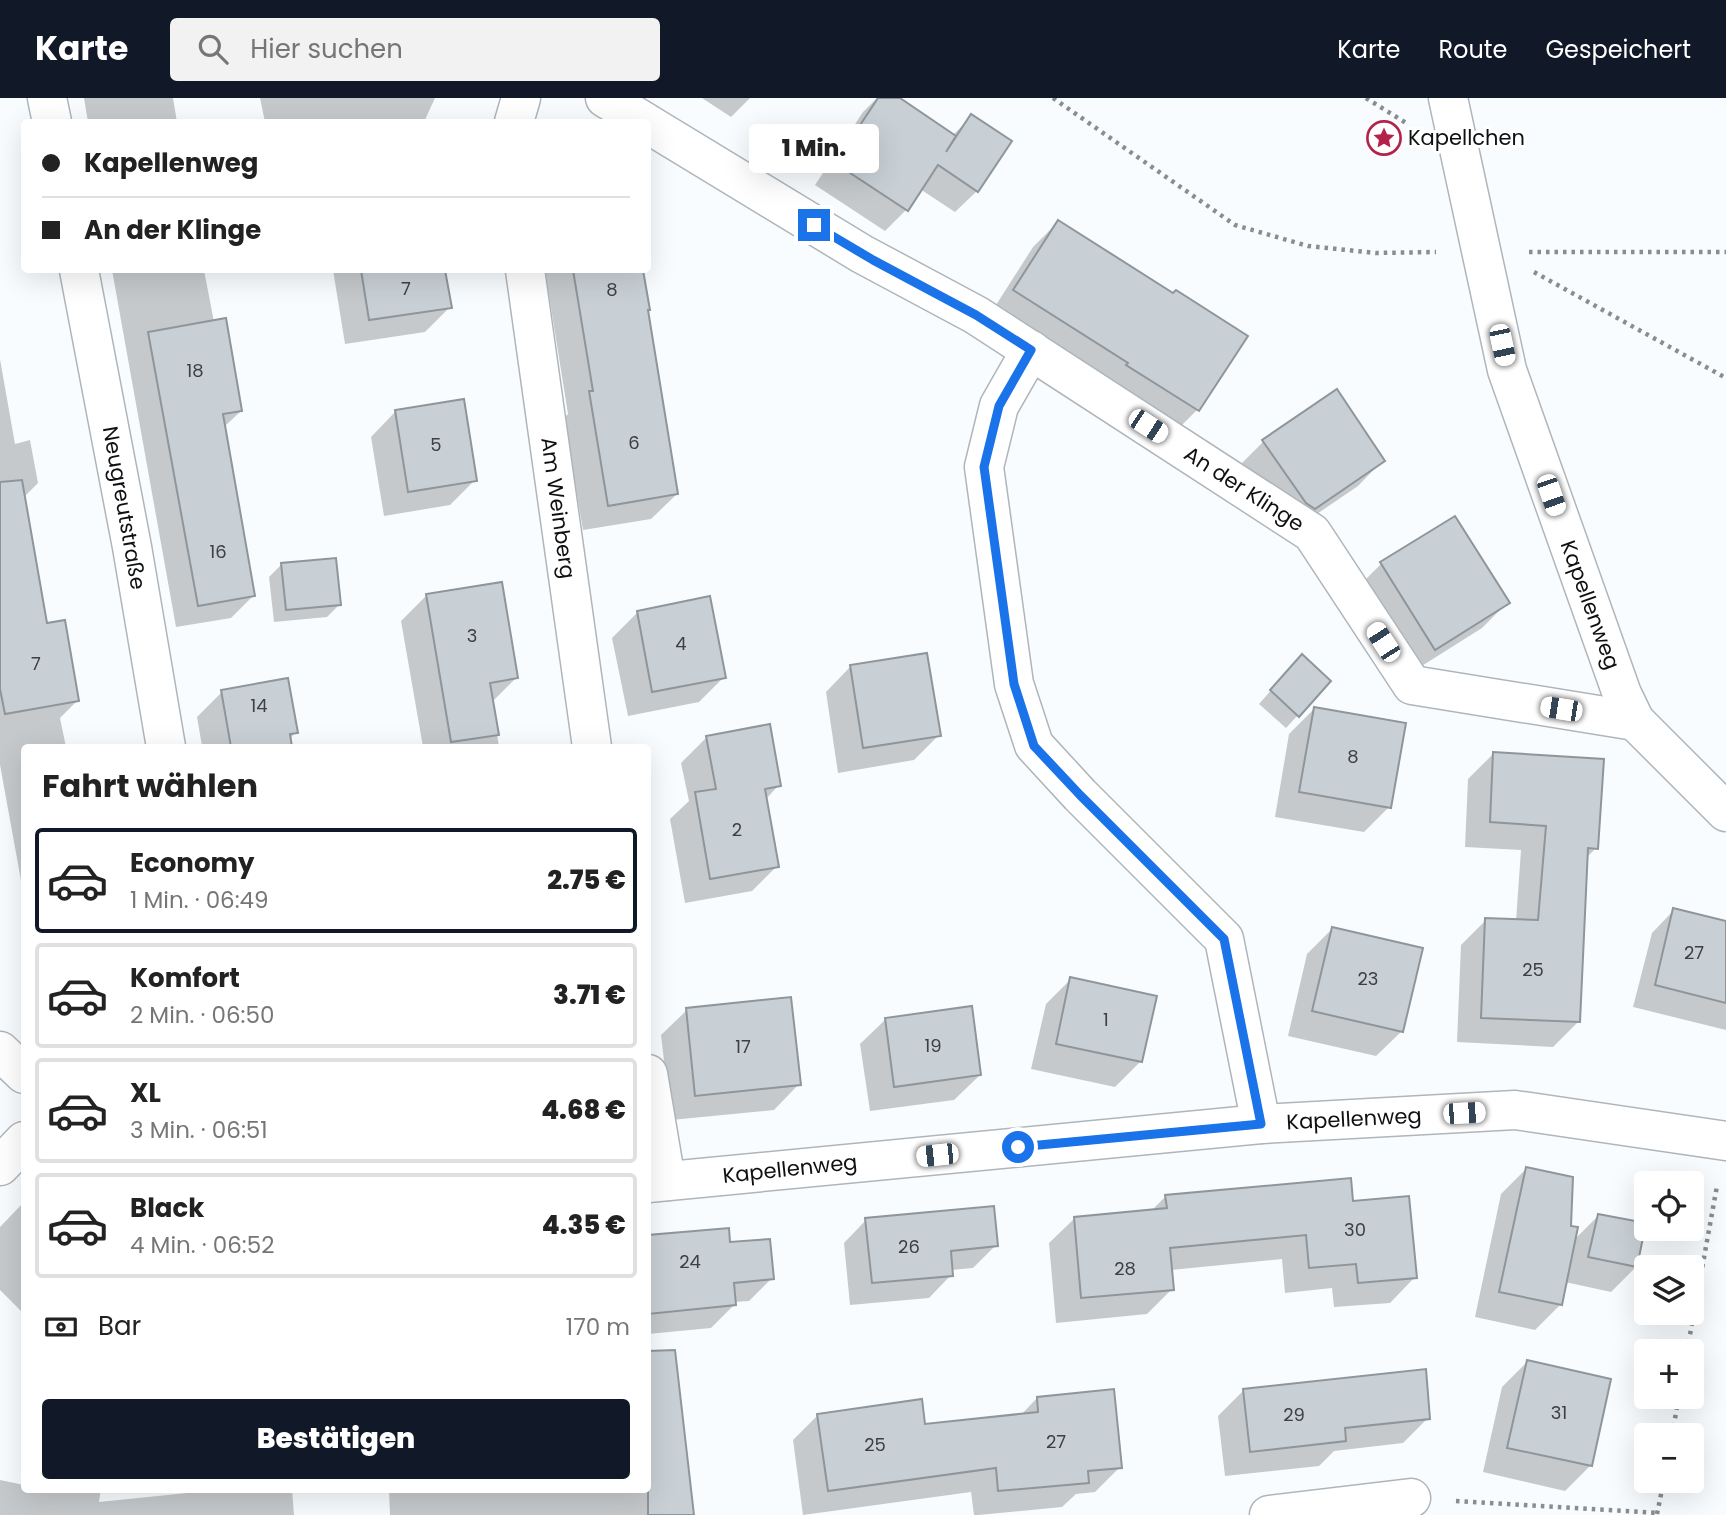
<!DOCTYPE html>
<html lang="de">
<meta charset="utf-8">
<style>
body{margin:0;font-family:Poppins,sans-serif;background:#f2f2f2;color:#222;height:100vh;display:flex;flex-direction:column;font-size:26px;white-space:nowrap}
*{box-sizing:border-box;margin:0}
p{font-size:23px;color:#767676}
.icon{flex:none;width:38px;height:38px;fill:none;stroke:currentColor;stroke-width:2;stroke-linecap:round;stroke-linejoin:round}
.map{position:relative;flex:1;overflow:hidden}
.side{position:absolute;left:21px;top:646px;width:630px;height:749px;display:flex;flex-direction:column;background:#fff;border-radius:7px;box-shadow:0 7px 28px #0002}
.side>*{flex:none}
.top-card{position:absolute;left:21px;top:21px;width:630px;height:154px;border-radius:7px;box-shadow:0 7px 28px #0002;display:grid;align-content:center;height:154px;padding:0 21px;background:#fff}
.fabs{position:absolute;left:1634px;top:1073px;display:grid;gap:14px}
.fabs a{display:grid;place-items:center;width:70px;height:70px;border-radius:7px;background:#fff;box-shadow:0 7px 28px #0002;font-size:35px}
.end{position:absolute;width:32px;height:32px;margin:-16px;border:9px solid #1a73e8;background:#fff;box-shadow:0 0 0 4px #fff}
.from{border-radius:50%}
.bubble{position:absolute;height:49px;border-radius:7px;background:#fff;box-shadow:0 7px 28px #0002;font-size:23px;font-weight:800;line-height:49px;text-align:center}
.car{position:absolute;width:21px;height:42px;margin:-21px -10px;border-radius:9px;box-shadow:0 0 5px 2px #0007;background:linear-gradient(#fff 24%,#345 0 40%,#fff 0 76%,#345 0 86%,#fff 0)}
.top-card b{display:flex;align-items:center;gap:24px;height:66px;font-size:26px}
.top-card b+b{border-top:2px solid #e0e0e0}
.top-card i{width:18px;height:18px;background:#222}
ul{padding:0;list-style:none}
li{display:flex;align-items:center;gap:21px;height:105px;margin:0 14px 10px;padding:0 7px;border:4px solid #e0e0e0;border-radius:7px}
li div{flex:1}
li b{display:block;font-size:26px}
li em{font-style:normal;font-weight:800}
li.active{border-color:#111827}
li>.icon{width:63px;height:63px;stroke-width:1.5}
h2{padding:0 21px;font-size:32px;line-height:84px}
.pay{display:flex;align-items:center;gap:18px;height:77px;padding:0 21px;font-size:26px}
.pay p{margin-inline-start:auto}
.button{display:flex;gap:14px;margin-top:auto;padding:14px 21px}
.button a{flex:1;height:80px;border-radius:7px;background:#111827;color:#fff;font-size:28px;font-weight:800;line-height:80px;text-align:center}
header{display:flex;align-items:center;gap:42px;box-sizing:border-box;height:98px;padding:0 35px;background:#111827;color:#fff}
header strong{font-size:33px}
nav{display:flex;gap:38px;margin-inline-start:auto;font-size:24px}
.search{width:490px;height:63px;background:#f2f2f2;display:flex;align-items:center;gap:18px;box-sizing:border-box;padding:0 24px;border-radius:7px;color:#767676;font-size:26px}
.map>svg:first-child{display:block}
</style>
<header>
<strong>Karte</strong>
<div class="search"><svg class="icon" aria-label="search" viewBox="0 0 24 24"><circle cx="10" cy="10" r="6"/><path d="M15 15l6 6"/></svg>Hier suchen</div>
<nav><a>Karte</a><a>Route</a><a>Gespeichert</a></nav>
</header>
<div class="map">
<svg width="1726" height="1417" viewBox="0 0 1726 1417">
<rect width="100%" height="100%" fill="#f8fcfe"/>
<g fill="#0003">
<polygon points="84,0 173,0 177,24 88,24"/>
<polygon points="260,0 435,0 424,24 265,24"/>
<polygon points="702,0 750,0 731,19"/>
<polygon points="877,0 896,0 953,37 971,19 977,93 955,114 920,91 906,112 885,133 815,87 863,14"/>
<polygon points="1058,124 1173,197 1246,239 1197,312 1172,337 989,218 1033,149"/>
<polygon points="112,172 204,172 214,224 241,313 224,329 253,498 231,520 176,529"/>
<polygon points="333,172 444,172 450,209 425,234 345,246"/>
<polygon points="545,172 642,172 677,396 651,421 583,432 564,320 568,316"/>
<polygon points="0,261 15,346 30,342 38,385 14,409 0,418"/>
<polygon points="396,313 475,382 450,407 384,418 371,339"/>
<polygon points="1263,344 1383,362 1358,388 1289,435 1238,369"/>
<polygon points="282,466 339,507 327,519 274,524 269,479"/>
<polygon points="1381,466 1507,505 1482,530 1409,576 1356,491"/>
<polygon points="0,487 45,527 77,603 60,620 66,649 24,649 24,799 0,667"/>
<polygon points="426,498 517,579 492,604 499,649 423,649 401,523"/>
<polygon points="637,515 724,579 699,604 628,618 612,540"/>
<polygon points="851,568 939,637 914,662 838,675 826,594"/>
<polygon points="1290,571 1298,617 1286,630 1259,606"/>
<polygon points="222,594 296,634 289,641 290,649 200,649 202,648 197,619"/>
<polygon points="1315,610 1389,709 1364,734 1275,719 1289,636"/>
<polygon points="706,640 779,687 765,702 777,768 752,793 685,805 670,721 689,703 681,665"/>
<polygon points="1493,656 1596,750 1585,761 1578,924 1553,949 1457,944 1461,847 1486,822 1516,823 1521,752 1465,749 1468,681"/>
<polygon points="1674,812 1726,825 1726,932 1633,909 1652,835"/>
<polygon points="1332,831 1402,933 1376,958 1288,938 1307,856"/>
<polygon points="1071,881 1140,964 1115,989 1031,971 1046,906"/>
<polygon points="687,912 799,986 774,1012 671,1022 661,937"/>
<polygon points="886,921 980,977 954,1002 870,1013 860,946"/>
<polygon points="1526,1071 1569,1130 1573,1143 1599,1117 1636,1169 1611,1194 1565,1184 1560,1207 1535,1232 1475,1219 1501,1096"/>
<polygon points="1166,1098 1351,1105 1415,1179 1390,1205 1334,1209 1332,1190 1285,1195 1282,1161 1171,1172 1172,1191 1147,1216 1056,1225 1049,1145 1075,1120 1151,1113"/>
<polygon points="24,1104 24,1216 0,1192 0,1129"/>
<polygon points="866,1122 996,1147 973,1170 951,1172 951,1177 929,1200 850,1207 844,1145"/>
<polygon points="727,1132 728,1146 772,1180 749,1203 734,1204 734,1207 711,1230 648,1236 648,1139"/>
<polygon points="1527,1264 1590,1368 1565,1393 1483,1374 1502,1289"/>
<polygon points="1243,1293 1428,1320 1403,1345 1334,1353 1319,1368 1225,1378 1218,1318"/>
<polygon points="1037,1300 1120,1369 1095,1394 1076,1396 1062,1409 978,1417 974,1417 971,1394 803,1417 793,1342 818,1317 924,1328 1020,1318"/>
<polygon points="681,1324 692,1417 390,1417 389,1393 390,1391 648,1391 648,1328"/>
<polygon points="0,1382 24,1387 24,1391 101,1391 99,1404 226,1391 292,1391 294,1417 0,1417"/>
</g>
<g fill="#c8d0d6" stroke="#8e969c" stroke-width="2">
<polygon points="878,0 900,0 956,38 946,54 971,16 1012,43 978,94 938,67 908,113 835,65"/>
<polygon points="1058,122 1173,195 1176,192 1248,238 1199,313 1126,267 1128,265 1013,192"/>
<polygon points="361,172 445,172 452,210 369,222"/>
<polygon points="573,172 643,172 650,212 648,212 678,396 608,408 589,293 593,293"/>
<polygon points="226,220 242,313 223,316 255,498 198,508 148,234"/>
<polygon points="1337,291 1385,363 1315,411 1306,405 1262,342"/>
<polygon points="464,301 477,383 408,394 395,312"/>
<polygon points="22,382 47,525 65,522 79,603 5,616 0,591 0,384"/>
<polygon points="1455,418 1510,505 1435,552 1380,464"/>
<polygon points="336,460 341,507 286,512 281,465"/>
<polygon points="502,484 518,580 490,585 499,637 451,644 426,496"/>
<polygon points="710,498 726,580 652,594 637,513"/>
<polygon points="927,555 941,638 863,650 850,567"/>
<polygon points="1302,556 1331,583 1299,619 1270,592"/>
<polygon points="288,580 298,635 290,636 292,649 231,649 221,592"/>
<polygon points="1314,609 1406,625 1391,710 1299,694"/>
<polygon points="770,626 781,688 765,691 779,769 710,781 695,694 716,691 706,638"/>
<polygon points="1493,654 1604,661 1598,751 1588,750 1580,924 1481,920 1485,820 1538,822 1546,728 1490,724"/>
<polygon points="1673,810 1726,823 1726,905 1655,887"/>
<polygon points="1332,829 1423,850 1403,934 1312,913"/>
<polygon points="1070,879 1157,898 1142,964 1056,946"/>
<polygon points="791,899 801,987 695,998 686,910"/>
<polygon points="972,908 981,977 894,989 885,920"/>
<polygon points="1526,1069 1573,1079 1571,1128 1578,1129 1562,1207 1499,1194"/>
<polygon points="1351,1080 1353,1103 1409,1098 1417,1180 1358,1185 1356,1166 1309,1170 1306,1137 1170,1150 1174,1192 1081,1200 1074,1119 1167,1110 1165,1097"/>
<polygon points="994,1108 998,1148 951,1153 953,1178 872,1185 865,1120"/>
<polygon points="1598,1116 1646,1125 1637,1169 1588,1159"/>
<polygon points="729,1130 730,1144 770,1141 774,1181 734,1185 736,1207 648,1216 648,1137"/>
<polygon points="675,1252 694,1417 648,1417 648,1253"/>
<polygon points="1527,1262 1611,1281 1592,1368 1507,1350"/>
<polygon points="1426,1271 1430,1321 1345,1330 1346,1343 1250,1354 1243,1291"/>
<polygon points="1114,1291 1122,1370 1088,1373 1089,1385 998,1393 996,1370 828,1393 817,1316 922,1301 925,1326 1038,1314 1037,1299"/>
</g>
<g fill="none" stroke-linecap="round" stroke-linejoin="round">
<g stroke="#aeb6bc" stroke-width="41">
<g id="minor">
<polyline points="47,0 52,24"/>
<polyline points="605,0 645,24"/>
<polyline points="1448,0 1507,272 1622,596 1635,623 1726,714"/>
<polyline points="514,24 521,0"/>
<polyline points="648,26 862,156 976,217 1312,435 1412,587 1635,623"/>
<polyline points="79,172 132,449 166,649"/>
<polyline points="525,172 592,649"/>
<polyline points="1031,252 999,308 984,369 1014,586 1034,647 1080,697 1224,841 1261,1026"/>
<polyline points="0,953 24,976"/>
<polyline points="648,976 666,1083"/>
<polyline points="0,1068 24,1043"/>
<polyline points="648,1085 1261,1026 1515,1012 1726,1043"/>
<polyline points="1269,1417 1411,1400"/>
</g>
</g>
<g stroke="#8a8d8f" stroke-width="4.5" stroke-dasharray="3.5 5" stroke-linecap="butt">
<polyline points="1053,0 1235,127 1308,148 1376,155 1436,154"/>
<polyline points="1366,0 1406,25"/>
<polyline points="1529,154 1726,154"/>
<polyline points="1534,174 1726,280"/>
<polyline points="1687,1253 1717,1088"/>
<polyline points="1672,1337 1679,1298"/>
<polyline points="1456,1403 1658,1415"/>
<polyline points="1657,1416 1664,1382"/>
</g>
<use href="#minor" stroke="#fff" stroke-width="38"/>
</g>
<g fill="none" stroke-linecap="round" stroke-linejoin="round">
<polyline stroke="#1a73e8" stroke-width="9" points="814,127 873,162 976,217 1031,252 999,308 984,369 1014,586 1034,648 1080,697 1224,841 1261,1026 1018,1049"/>
</g>
<defs>
<g id="sight-ring" transform="scale(1.75)"><circle r="9.5" fill="#fff" stroke="#b4224c" stroke-width="1.5"/><path d="M0-6L1.8-2.2L6-1.7L2.9 1.2L3.7 5.4L0 3.3L-3.7 5.4L-2.9 1.2L-6-1.7L-1.8-2.2Z" fill="#b4224c"/></g>
</defs>
<g fill-rule="evenodd">
<use href="#sight-ring" x="1384" y="40"/>
</g>
<g text-anchor="middle" stroke-width="6" stroke-linejoin="round" paint-order="stroke">
<g font-size="18" fill="#3c4043">
<text x="406" y="197">7</text>
<text x="612" y="198">8</text>
<text x="195" y="279">18</text>
<text x="634" y="351">6</text>
<text x="436" y="353">5</text>
<text x="218" y="460">16</text>
<text x="472" y="544">3</text>
<text x="681" y="552">4</text>
<text x="36" y="572">7</text>
<text x="259" y="614">14</text>
<text x="1353" y="665">8</text>
<text x="737" y="738">2</text>
<text x="1694" y="861">27</text>
<text x="1533" y="878">25</text>
<text x="1368" y="887">23</text>
<text x="1106" y="928">1</text>
<text x="933" y="954">19</text>
<text x="743" y="955">17</text>
<text x="1355" y="1138">30</text>
<text x="909" y="1155">26</text>
<text x="690" y="1170">24</text>
<text x="1125" y="1177">28</text>
<text x="1559" y="1321">31</text>
<text x="1294" y="1323">29</text>
<text x="1056" y="1350">27</text>
<text x="875" y="1353">25</text>
</g>
<g font-size="21" fill="#0e1012" stroke="#fff" text-anchor="start">
<text x="1408" y="47">Kapellchen</text>
</g>
<g font-size="21" fill="#0e1012" stroke="#fff">
<text transform="translate(1244 391) rotate(33)" y="7">An der Klinge</text>
<text transform="translate(124 410) rotate(80)" y="7">Neugreutstraße</text>
<text transform="translate(558 410) rotate(82)" y="7">Am Weinberg</text>
<text transform="translate(1590 507) rotate(70)" y="7">Kapellenweg</text>
<text transform="translate(1354 1021) rotate(-3)" y="7">Kapellenweg</text>
<text transform="translate(790 1071) rotate(-6)" y="7">Kapellenweg</text>
</g>
</g>
</svg>
<div class="fabs">
<a><svg class="icon" aria-label="locate" viewBox="0 0 24 24"><circle cx="12" cy="12" r="6"/><path d="M12 2v4M12 18v4M2 12h4M18 12h4"/></svg></a>
<a><svg class="icon" aria-label="layers" viewBox="0 0 24 24"><path d="M12 4l9 5-9 5-9-5zM3 14l9 5 9-5"/></svg></a>
<a>+</a>
<a>−</a>
</div>
<i class="end from" style="left:1018px;top:1049px"></i>
<i class="end" style="left:814px;top:127px"></i>
<div class="bubble" style="left:749px;top:26px;width:130px">1 Min.</div>
<i class="car" style="left:1502px;top:247px;rotate:168deg"></i>
<i class="car" style="left:1148px;top:328px;rotate:123deg"></i>
<i class="car" style="left:1551px;top:397px;rotate:161deg"></i>
<i class="car" style="left:1383px;top:544px;rotate:327deg"></i>
<i class="car" style="left:1561px;top:611px;rotate:279deg"></i>
<i class="car" style="left:1464px;top:1015px;rotate:87deg"></i>
<i class="car" style="left:937px;top:1057px;rotate:264deg"></i>
<div class="top-card">
<b><i class="from"></i>Kapellenweg</b>
<b><i></i>An der Klinge</b>
</div>
<section class="side">
<h2>Fahrt wählen</h2>
<ul>
<li class="active"><svg class="icon" aria-label="car" viewBox="0 0 24 24"><path d="M5 17H2v-5l4-1 3-4h7l3 4 3 1v5h-3M9 17h6M6 11h13"/><circle cx="7" cy="17" r="2"/><circle cx="17" cy="17" r="2"/></svg><div><b>Economy</b><p>1 Min. · 06:49</p></div><em>2.75 €</em></li>
<li><svg class="icon" aria-label="car" viewBox="0 0 24 24"><path d="M5 17H2v-5l4-1 3-4h7l3 4 3 1v5h-3M9 17h6M6 11h13"/><circle cx="7" cy="17" r="2"/><circle cx="17" cy="17" r="2"/></svg><div><b>Komfort</b><p>2 Min. · 06:50</p></div><em>3.71 €</em></li>
<li><svg class="icon" aria-label="car" viewBox="0 0 24 24"><path d="M5 17H2v-5l4-1 3-4h7l3 4 3 1v5h-3M9 17h6M6 11h13"/><circle cx="7" cy="17" r="2"/><circle cx="17" cy="17" r="2"/></svg><div><b>XL</b><p>3 Min. · 06:51</p></div><em>4.68 €</em></li>
<li><svg class="icon" aria-label="car" viewBox="0 0 24 24"><path d="M5 17H2v-5l4-1 3-4h7l3 4 3 1v5h-3M9 17h6M6 11h13"/><circle cx="7" cy="17" r="2"/><circle cx="17" cy="17" r="2"/></svg><div><b>Black</b><p>4 Min. · 06:52</p></div><em>4.35 €</em></li>
</ul>
<div class="pay"><svg class="icon" aria-label="cash" viewBox="0 0 24 24"><path d="M3 7h18v10H3z"/><circle cx="12" cy="12" r="2"/></svg>Bar<p>170 m</p></div>
<div class="button"><a>Bestätigen</a></div>
</section>
</div>
